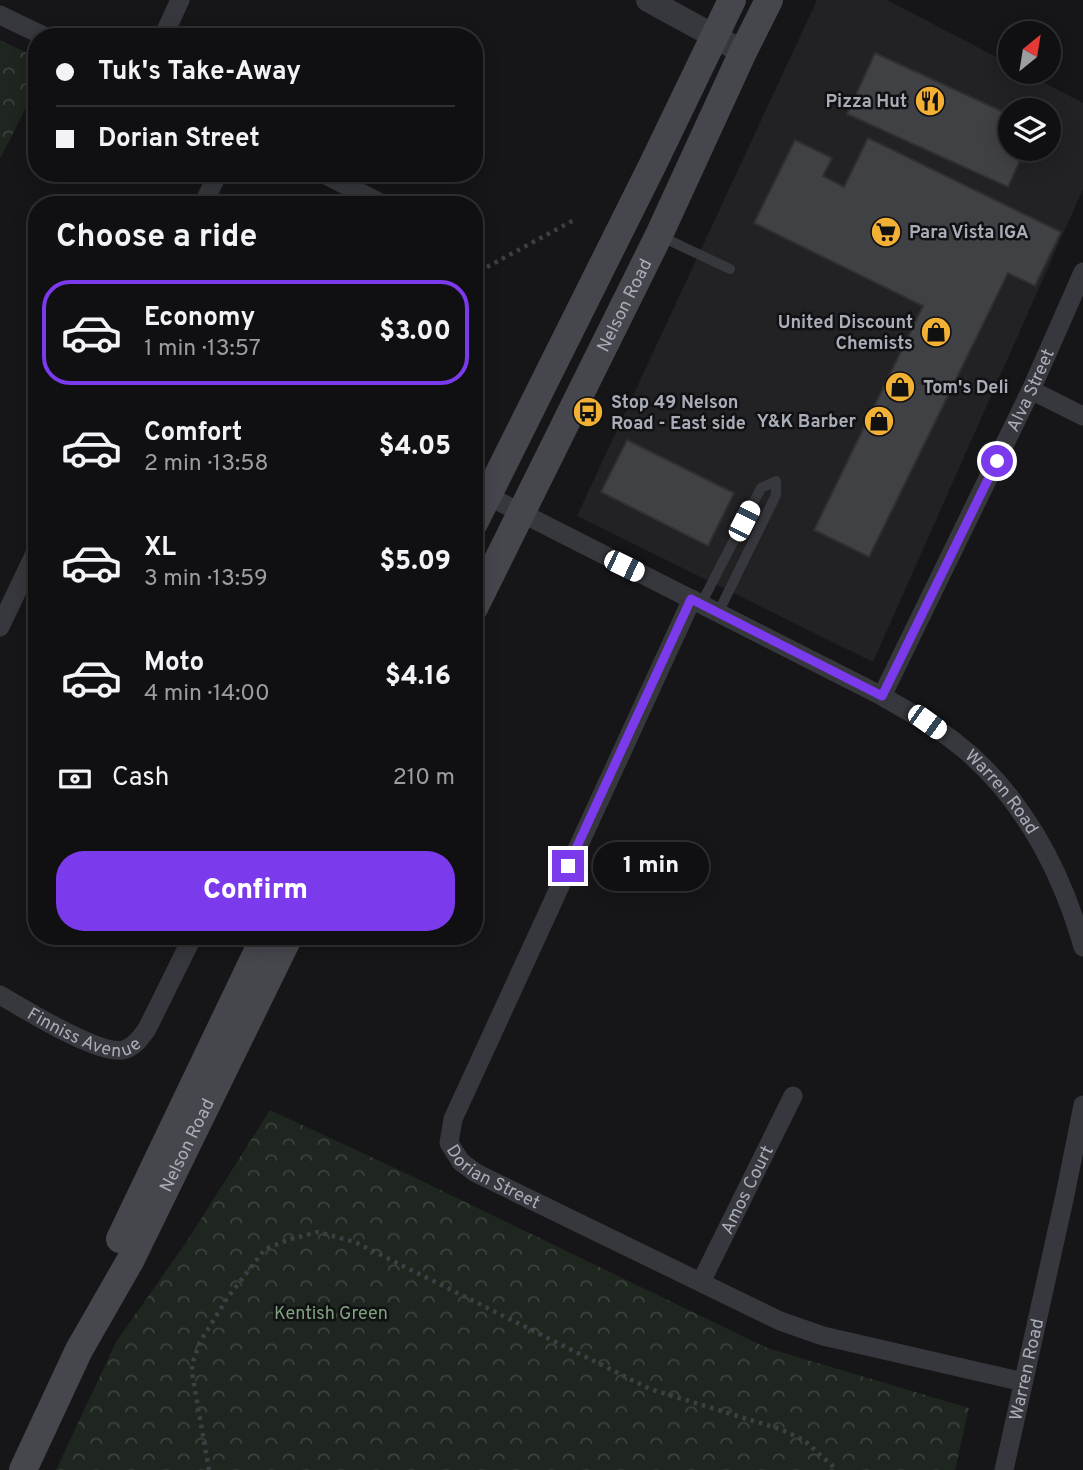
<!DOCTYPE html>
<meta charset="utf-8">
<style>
body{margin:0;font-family:Overpass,sans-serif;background:#19191b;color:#f1f3f6;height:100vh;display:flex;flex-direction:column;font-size:26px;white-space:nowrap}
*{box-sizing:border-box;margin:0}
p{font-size:23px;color:#9c9d9f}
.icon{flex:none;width:38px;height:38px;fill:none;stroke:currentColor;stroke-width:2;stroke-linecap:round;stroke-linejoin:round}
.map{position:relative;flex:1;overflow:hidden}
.sheet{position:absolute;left:28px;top:196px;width:455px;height:749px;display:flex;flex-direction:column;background:#101012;border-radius:28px;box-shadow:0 4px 18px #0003,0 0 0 2px #303032}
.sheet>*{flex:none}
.banner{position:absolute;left:28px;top:28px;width:455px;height:154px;border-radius:28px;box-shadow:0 4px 18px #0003,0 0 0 2px #303032;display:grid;align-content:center;height:154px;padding:0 28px;background:#101012}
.needle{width:46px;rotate:30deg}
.fabs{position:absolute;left:998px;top:21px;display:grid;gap:14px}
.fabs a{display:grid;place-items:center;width:63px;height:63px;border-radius:50%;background:#101012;box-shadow:0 4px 18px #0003,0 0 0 2px #303032;font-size:35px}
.end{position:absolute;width:32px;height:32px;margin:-16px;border:9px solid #7c3aed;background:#fff;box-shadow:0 0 0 4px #fff}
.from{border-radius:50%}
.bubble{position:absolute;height:49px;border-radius:24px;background:#101012;box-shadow:0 4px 18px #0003,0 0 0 2px #303032;font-size:23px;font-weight:800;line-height:49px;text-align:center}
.car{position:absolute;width:21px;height:42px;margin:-21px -10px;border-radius:9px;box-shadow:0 0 5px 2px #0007;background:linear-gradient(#fff 24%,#345 0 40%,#fff 0 76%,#345 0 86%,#fff 0)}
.banner b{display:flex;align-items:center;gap:24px;height:66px;font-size:26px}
.banner b+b{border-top:2px solid #303032}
.banner i{width:18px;height:18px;background:#f1f3f6}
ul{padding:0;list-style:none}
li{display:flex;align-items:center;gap:21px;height:105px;margin:0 14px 10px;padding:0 14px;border:4px solid transparent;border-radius:28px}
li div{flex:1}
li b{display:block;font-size:26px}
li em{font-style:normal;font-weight:800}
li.active{border-color:#7c3aed}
li>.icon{width:63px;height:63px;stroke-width:1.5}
h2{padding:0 28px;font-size:32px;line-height:84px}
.pay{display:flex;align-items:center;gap:18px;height:77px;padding:0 28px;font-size:26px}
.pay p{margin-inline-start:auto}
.cta{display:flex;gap:14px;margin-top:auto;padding:14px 28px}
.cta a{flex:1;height:80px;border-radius:28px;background:#7c3aed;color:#fff;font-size:28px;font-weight:800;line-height:80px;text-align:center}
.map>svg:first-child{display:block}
</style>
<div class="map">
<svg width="1083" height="1470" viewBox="0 0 1083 1470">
<defs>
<pattern id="forest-crowns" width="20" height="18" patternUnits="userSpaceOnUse" patternTransform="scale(1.75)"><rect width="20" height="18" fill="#1e261f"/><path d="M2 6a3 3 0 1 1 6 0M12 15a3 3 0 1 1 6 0" fill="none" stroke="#3c433d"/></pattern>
</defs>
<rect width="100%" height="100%" fill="#161618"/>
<path fill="#222225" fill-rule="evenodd" d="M 817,0 L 887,0 L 1010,64 L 1010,72 L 1024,72 L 1083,103 L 1083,189 L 873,662 L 577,516 ZM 1010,110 L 1048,110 L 1048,149 L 1010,149 Z"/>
<g fill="url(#forest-crowns)">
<polygon points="0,40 37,58 37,86 0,159"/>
<polygon points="270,1110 399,1170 767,1348 969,1408 955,1470 56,1470 116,1342 187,1241"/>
</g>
<g fill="#404145" stroke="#303034" stroke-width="2">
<polygon points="875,53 1010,115 1010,149 1025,149 1008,187 847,114"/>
<polygon points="868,138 1061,232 1035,286 1008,273 869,557 814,530 923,306 754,223 795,140 832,158 823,176 844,187"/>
<polygon points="627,440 734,493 708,546 601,492"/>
</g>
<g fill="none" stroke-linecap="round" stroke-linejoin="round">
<g stroke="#3d3f44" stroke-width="4.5" stroke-dasharray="3.5 5" stroke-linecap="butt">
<polyline points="487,267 574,220"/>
<polyline points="209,1470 192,1373 192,1364 200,1342 228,1297 265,1249 291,1239 318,1232 355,1242 650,1389 780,1429 804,1440 837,1470"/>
</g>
<g stroke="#37383d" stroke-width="10">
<polyline points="662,237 730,269"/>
<polyline points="701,604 761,488 776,481 776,495 718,613"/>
</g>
<g stroke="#37383d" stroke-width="19">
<polyline points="0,15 46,37"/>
<polyline points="163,37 180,0"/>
<polyline points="322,173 384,205"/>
<polyline points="203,205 218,173"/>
<polyline points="1031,390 1083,416"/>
<path id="s1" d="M 488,496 L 882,696 C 907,711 932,724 955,742 C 1020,792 1061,869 1083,947"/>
<path id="s2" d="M 692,599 L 453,1119 L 449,1143 L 461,1162 L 476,1173 L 780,1321 L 823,1336 L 1023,1382"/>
<polyline points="0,627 37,549"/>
<path id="s3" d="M 882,696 L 1031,390 L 1083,272"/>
<path id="s4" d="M 0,995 C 24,1009 98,1055 123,1050 C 134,1048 141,1037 147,1029 L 193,936"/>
<path id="s5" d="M 701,1282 L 793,1096"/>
<path id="s6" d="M 1004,1470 L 1065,1195 L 1083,1105"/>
</g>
<polyline stroke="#37383d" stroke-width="24" points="648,0 743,52"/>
<g stroke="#45474d" stroke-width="28">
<polyline points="474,523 653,164 732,0"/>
<path id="s7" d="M 474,608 L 659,235 L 743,52 L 769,0"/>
<polyline points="120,1239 265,936"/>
<path id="s8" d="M 23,1470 L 79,1350 L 130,1261 L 289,936"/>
</g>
</g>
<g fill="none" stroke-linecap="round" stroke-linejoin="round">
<polyline stroke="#7c3aed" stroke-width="9" points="568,866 691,599 882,696 997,461"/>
</g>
<defs>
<g id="restaurant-disc" transform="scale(1.575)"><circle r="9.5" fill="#f2b134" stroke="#111113"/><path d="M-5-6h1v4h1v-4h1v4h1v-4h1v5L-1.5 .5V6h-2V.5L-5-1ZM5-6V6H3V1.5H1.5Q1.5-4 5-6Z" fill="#111"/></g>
<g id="supermarket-disc" transform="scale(1.575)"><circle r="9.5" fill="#f2b134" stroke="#111113"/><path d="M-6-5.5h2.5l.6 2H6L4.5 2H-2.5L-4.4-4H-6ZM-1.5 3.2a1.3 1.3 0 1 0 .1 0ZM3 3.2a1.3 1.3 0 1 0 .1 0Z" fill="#111"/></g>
<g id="shop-disc" transform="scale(1.575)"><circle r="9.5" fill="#f2b134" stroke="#111113"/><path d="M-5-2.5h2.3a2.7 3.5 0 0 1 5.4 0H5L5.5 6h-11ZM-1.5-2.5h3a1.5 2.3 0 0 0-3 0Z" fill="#111"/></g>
<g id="bus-disc" transform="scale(1.575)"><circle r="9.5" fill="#f2b134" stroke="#111113"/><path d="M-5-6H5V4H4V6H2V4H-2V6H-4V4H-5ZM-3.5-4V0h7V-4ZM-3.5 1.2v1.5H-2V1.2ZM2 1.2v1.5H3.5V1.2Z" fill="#111"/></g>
</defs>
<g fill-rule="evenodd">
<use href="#restaurant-disc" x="930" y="101"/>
<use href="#supermarket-disc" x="886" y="232"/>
<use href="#shop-disc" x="936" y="332"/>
<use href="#shop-disc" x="900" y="387"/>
<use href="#bus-disc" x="588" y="412"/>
<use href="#shop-disc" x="879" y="421"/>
</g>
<g text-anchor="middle" stroke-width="5" stroke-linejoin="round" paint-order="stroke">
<g font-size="18" font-weight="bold" fill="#a8adb8" stroke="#111113" text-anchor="end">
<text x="907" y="107">Pizza Hut</text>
<text x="909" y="238" text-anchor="start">Para Vista IGA</text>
<text x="913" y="328">United Discount<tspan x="913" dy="21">Chemists</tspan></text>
<text x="923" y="393" text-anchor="start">Tom's Deli</text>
<text x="611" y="408" text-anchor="start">Stop 49 Nelson<tspan x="611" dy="21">Road - East side</tspan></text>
<text x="856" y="427">Y&amp;K Barber</text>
</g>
<g font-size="18" fill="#a8adb8" stroke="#111113">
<text dy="6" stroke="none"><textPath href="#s7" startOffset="338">Nelson Road</textPath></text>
<text dy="6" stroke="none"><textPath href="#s3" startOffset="340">Alva Street</textPath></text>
<text dy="6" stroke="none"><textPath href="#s1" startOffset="597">Warren Road</textPath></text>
<text dy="6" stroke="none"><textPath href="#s4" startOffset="94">Finniss Avenue</textPath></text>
<text dy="6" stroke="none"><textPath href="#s8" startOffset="364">Nelson Road</textPath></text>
<text dy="6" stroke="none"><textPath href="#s2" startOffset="654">Dorian Street</textPath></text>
<text dy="6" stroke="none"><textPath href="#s5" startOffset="103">Amos Court</textPath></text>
<text dy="6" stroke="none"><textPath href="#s6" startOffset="103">Warren Road</textPath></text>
</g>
<g font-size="18" fill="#7fa381" stroke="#111113">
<text x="331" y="1319">Kentish Green</text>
</g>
</g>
</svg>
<div class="fabs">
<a><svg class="needle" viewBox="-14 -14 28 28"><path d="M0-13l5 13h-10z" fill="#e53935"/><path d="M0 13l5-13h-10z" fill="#9c9d9f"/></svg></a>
<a><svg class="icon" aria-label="layers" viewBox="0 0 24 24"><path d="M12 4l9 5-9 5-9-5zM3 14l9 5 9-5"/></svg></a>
</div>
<i class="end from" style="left:997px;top:461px"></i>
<i class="end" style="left:568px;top:866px"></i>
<div class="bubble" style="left:593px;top:842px;width:116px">1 min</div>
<i class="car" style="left:744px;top:521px;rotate:27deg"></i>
<i class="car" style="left:624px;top:566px;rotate:116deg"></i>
<i class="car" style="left:927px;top:722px;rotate:126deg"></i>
<div class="banner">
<b><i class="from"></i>Tuk's Take-Away</b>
<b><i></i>Dorian Street</b>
</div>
<section class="sheet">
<h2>Choose a ride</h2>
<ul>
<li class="active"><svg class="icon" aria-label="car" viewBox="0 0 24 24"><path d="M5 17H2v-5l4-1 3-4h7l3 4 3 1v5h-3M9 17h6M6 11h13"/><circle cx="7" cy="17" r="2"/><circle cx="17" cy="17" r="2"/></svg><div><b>Economy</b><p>1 min · 13:57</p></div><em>$3.00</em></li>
<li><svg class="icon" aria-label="car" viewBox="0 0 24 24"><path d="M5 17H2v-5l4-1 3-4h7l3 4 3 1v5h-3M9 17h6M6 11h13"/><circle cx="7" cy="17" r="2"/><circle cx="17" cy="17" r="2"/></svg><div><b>Comfort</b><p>2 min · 13:58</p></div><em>$4.05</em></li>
<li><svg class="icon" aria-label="car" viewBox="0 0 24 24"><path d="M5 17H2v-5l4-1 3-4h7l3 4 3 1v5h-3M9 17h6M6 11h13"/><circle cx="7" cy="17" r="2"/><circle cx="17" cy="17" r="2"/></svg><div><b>XL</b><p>3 min · 13:59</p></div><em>$5.09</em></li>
<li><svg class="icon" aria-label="car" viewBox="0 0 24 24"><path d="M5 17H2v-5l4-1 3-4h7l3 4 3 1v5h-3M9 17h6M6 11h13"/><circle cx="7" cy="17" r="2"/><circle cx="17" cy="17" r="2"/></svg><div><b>Moto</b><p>4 min · 14:00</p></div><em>$4.16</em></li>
</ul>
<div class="pay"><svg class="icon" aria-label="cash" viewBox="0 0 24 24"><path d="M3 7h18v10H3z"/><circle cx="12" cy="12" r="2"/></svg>Cash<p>210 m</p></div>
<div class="cta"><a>Confirm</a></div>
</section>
</div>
